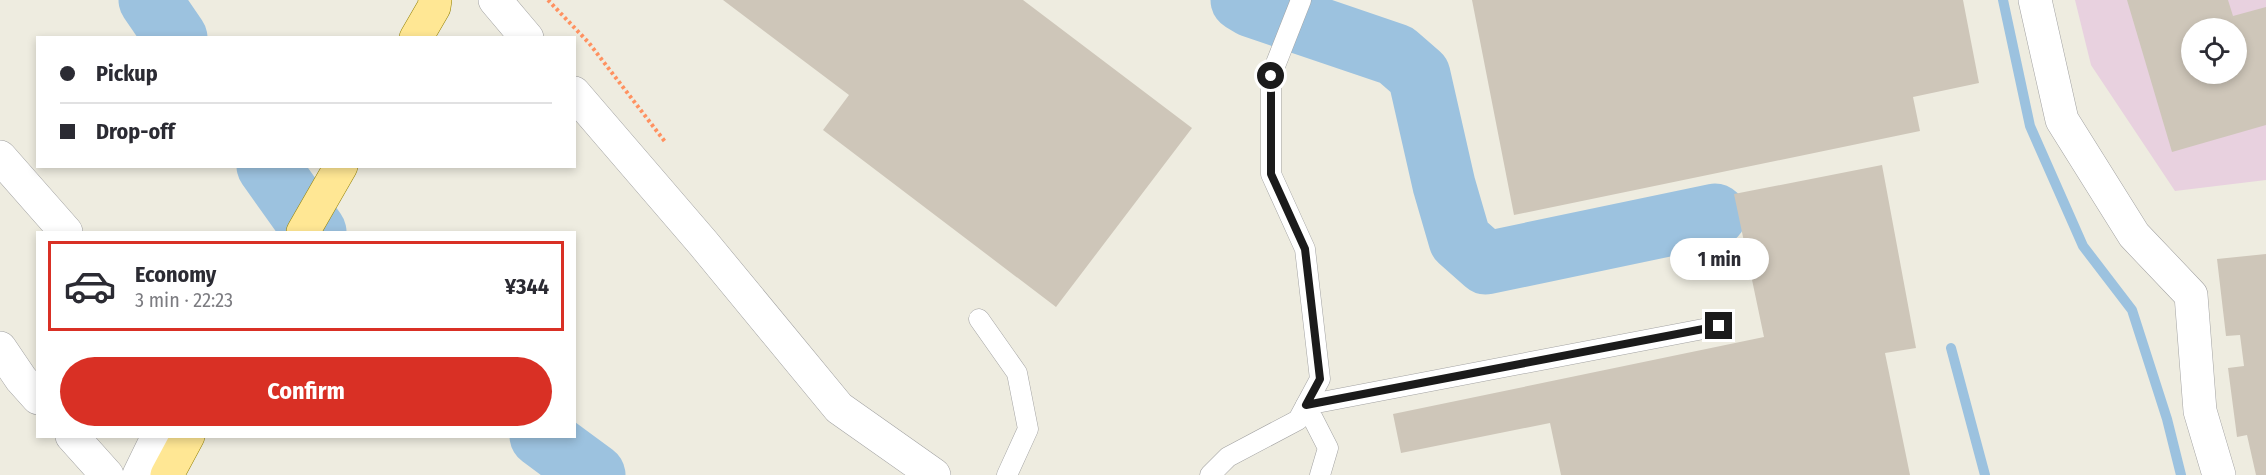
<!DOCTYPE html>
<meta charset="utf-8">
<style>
body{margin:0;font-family:"Fira Sans Condensed",sans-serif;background:#f7f7f7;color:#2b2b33;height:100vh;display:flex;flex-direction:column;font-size:22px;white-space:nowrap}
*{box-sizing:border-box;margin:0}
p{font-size:20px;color:#7c7c81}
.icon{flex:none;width:33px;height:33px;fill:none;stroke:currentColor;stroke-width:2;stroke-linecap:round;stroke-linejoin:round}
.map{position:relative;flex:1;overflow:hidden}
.panel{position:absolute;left:36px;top:231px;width:540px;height:207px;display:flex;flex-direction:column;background:#fff;border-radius:0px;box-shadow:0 3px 9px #0003}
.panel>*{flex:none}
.banner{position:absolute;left:36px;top:36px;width:540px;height:132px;border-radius:0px;box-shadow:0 3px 9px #0003;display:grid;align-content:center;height:132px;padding:0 24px;background:#fff}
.controls{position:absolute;left:2181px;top:18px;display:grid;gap:12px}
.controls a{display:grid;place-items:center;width:66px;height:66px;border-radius:50%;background:#fff;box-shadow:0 3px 9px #0003;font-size:30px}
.end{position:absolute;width:27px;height:27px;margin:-14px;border:8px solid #1b1b1b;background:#fff;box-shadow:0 0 0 3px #fff}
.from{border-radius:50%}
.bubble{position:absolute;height:42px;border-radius:21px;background:#fff;box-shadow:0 3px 9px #0003;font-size:20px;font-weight:700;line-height:42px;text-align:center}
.banner b{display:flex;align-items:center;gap:21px;height:57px;font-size:22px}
.banner b+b{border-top:2px solid #e1e1e2}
.banner i{width:15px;height:15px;background:#2b2b33}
ul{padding:10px 0 0;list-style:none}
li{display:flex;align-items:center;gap:18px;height:90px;margin:0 12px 9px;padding:0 12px;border:3px solid #e1e1e2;border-radius:0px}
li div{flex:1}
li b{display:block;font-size:22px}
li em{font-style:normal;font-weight:700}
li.selected{border-color:#d93025}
li>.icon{width:54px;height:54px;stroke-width:1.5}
.primary-button{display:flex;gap:12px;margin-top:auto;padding:12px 24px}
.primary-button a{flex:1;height:69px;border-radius:36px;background:#d93025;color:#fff;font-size:24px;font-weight:700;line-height:69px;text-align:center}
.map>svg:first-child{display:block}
</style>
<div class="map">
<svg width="2266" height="475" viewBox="0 0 2266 475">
<rect width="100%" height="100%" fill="#eeece0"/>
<path fill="#e8d1df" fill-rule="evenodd" d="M 2075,0 L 2266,0 L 2266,180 L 2175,191 L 2091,65 ZM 2192,28 L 2236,28 L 2236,74 L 2192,74 Z"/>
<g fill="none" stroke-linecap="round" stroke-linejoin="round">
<g stroke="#9cc2df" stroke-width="10">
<polyline points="2003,0 2030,126 2083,246 2132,310 2167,419 2181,475"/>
<polyline points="1951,348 1985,475"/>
</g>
<g stroke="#9cc2df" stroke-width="63">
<polyline points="150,0 176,38"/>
<polyline points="1242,0 1252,6 1396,55 1419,75 1444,185 1460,240 1486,263 1715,215"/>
<polyline points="268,166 315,232"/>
<polyline points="541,436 594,475"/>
</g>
</g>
<g fill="#cec6b9" fill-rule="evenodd">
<polygon points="723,0 1023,0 1192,128 1056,307 823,130 849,95"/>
<polygon points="1472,0 1963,0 1979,83 1913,97 1920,131 1514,215"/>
<path d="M 2127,0 L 2228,0 L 2233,16 L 2266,7 L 2266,125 L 2172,152 ZM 2192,28 L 2236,28 L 2236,74 L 2192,74 Z"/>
<polygon points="1882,165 1916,348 1885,353 1910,475 1561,475 1550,423 1401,453 1393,414 1764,337 1734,194"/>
<polygon points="2266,254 2266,475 2256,475 2247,435 2237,437 2228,368 2244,366 2240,335 2226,336 2217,259"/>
</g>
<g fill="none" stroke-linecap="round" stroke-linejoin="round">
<g stroke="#a2a2a2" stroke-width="21">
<g id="service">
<polyline points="979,319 1017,373 1028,429 1007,475"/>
<polyline points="1210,475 1228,457 1298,420 1320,379 1305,249 1271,174 1271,76 1301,0"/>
<polyline points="1320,475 1328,448 1306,405 1719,326"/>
</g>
</g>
<g stroke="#a2a2a2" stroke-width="34">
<g id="minor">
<polyline points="2035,0 2062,120 2134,235 2191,295 2200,411 2219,475"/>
<polyline points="0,157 66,232"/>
<polyline points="0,348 21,379 38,398"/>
<polyline points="72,436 107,475"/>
<polyline points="139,475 158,436"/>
</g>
</g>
<g stroke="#a2a2a2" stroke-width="34">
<g id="tertiary">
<polyline points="495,0 527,38"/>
<polyline points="574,93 703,243 839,408 934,475"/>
</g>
</g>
<g stroke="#938000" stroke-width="34">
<g id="primary">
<polyline points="416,38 434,7 435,0"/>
<polyline points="303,232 341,166"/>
<polyline points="167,475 188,436"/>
</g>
</g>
<polyline stroke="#ff9160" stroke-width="4" stroke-dasharray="3 3" stroke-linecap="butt" points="548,0 589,43 666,143"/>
<use href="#service" stroke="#fff" stroke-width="20"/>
<use href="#minor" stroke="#fff" stroke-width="33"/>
<use href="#tertiary" stroke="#fff" stroke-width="33"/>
<use href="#primary" stroke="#ffe794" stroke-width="33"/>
</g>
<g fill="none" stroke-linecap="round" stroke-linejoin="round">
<polyline stroke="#1b1b1b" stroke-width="8" points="1271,76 1271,174 1305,249 1320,379 1306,405 1719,326"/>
</g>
</svg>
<div class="controls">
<a><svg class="icon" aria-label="locate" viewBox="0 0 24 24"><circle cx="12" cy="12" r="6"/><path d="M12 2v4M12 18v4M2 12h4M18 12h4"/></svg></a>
</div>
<i class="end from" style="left:1271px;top:76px"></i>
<i class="end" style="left:1719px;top:326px"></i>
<div class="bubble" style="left:1670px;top:238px;width:99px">1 min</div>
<div class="banner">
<b><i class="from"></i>Pickup</b>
<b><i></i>Drop-off</b>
</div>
<section class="panel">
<ul>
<li class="selected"><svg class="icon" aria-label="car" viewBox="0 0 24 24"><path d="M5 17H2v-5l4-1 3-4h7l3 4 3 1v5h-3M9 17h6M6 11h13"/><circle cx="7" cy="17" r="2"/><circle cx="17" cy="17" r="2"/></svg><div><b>Economy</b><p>3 min · 22:23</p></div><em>¥344</em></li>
</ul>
<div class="primary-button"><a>Confirm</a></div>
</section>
</div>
